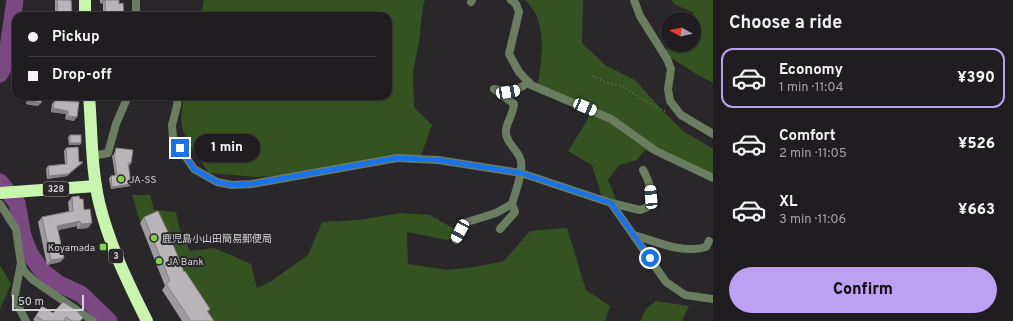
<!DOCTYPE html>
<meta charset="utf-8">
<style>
body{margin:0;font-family:Overpass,"Noto Sans JP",sans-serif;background:#2d2a2d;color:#f1f3f6;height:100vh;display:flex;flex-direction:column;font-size:15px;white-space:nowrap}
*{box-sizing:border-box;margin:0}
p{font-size:13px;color:#a2a2a5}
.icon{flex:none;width:22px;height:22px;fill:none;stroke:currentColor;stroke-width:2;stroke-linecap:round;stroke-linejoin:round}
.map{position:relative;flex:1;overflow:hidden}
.side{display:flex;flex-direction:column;background:#201d20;width:300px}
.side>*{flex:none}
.top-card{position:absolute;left:12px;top:12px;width:380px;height:88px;border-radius:12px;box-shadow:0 1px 3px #0004,0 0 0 1px #3d3b3e;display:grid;align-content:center;height:88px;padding:0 16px;background:#201d20}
.needle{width:26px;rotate:278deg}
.fabs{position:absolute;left:661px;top:12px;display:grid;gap:8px}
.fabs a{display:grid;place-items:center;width:40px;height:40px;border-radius:50%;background:#201d20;box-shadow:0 1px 3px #0004,0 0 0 1px #3d3b3e;font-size:20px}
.scale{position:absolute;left:12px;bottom:10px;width:72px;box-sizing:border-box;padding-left:4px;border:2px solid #d3d1d3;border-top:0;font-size:11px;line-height:14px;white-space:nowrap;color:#d3d1d3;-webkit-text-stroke:3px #2a272a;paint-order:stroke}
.end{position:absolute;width:18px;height:18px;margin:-9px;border:5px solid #1a73e8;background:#fff;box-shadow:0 0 0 2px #fff}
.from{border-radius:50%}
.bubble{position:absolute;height:28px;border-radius:14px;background:#201d20;box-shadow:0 1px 3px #0004,0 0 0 1px #3d3b3e;font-size:13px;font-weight:800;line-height:28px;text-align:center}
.car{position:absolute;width:12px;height:24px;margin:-12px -6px;border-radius:5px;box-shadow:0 0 3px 1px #0007;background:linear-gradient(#fff 24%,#345 0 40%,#fff 0 76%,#345 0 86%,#fff 0)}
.top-card b{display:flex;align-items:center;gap:14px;height:38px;font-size:15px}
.top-card b+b{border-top:1px solid #3d3b3e}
.top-card i{width:10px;height:10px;background:#f1f3f6}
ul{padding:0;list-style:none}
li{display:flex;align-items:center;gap:12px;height:60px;margin:0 8px 6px;padding:0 8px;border:2px solid transparent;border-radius:12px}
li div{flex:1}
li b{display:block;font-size:15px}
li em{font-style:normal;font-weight:800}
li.current{border-color:#bca0f2}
li>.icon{width:36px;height:36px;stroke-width:1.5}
h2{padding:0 16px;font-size:18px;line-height:48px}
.button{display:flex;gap:8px;margin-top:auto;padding:8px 16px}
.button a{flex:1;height:46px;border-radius:24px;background:#bca0f2;color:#111;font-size:16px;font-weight:800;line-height:46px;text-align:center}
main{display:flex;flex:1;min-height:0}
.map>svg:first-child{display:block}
</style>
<main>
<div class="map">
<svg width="713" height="321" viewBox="0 0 713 321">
<rect width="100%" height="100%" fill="#2a272a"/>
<g fill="#355321">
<path d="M 204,0 L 425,0 L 423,6 L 419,41 L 413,72 L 414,107 L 432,125 L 419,161 L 356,163 L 289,175 L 256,177 L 209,173 C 200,160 189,146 183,130 C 180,120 182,106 184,96 L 388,96 L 388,16 L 201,16 Z"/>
<path d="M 525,0 L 583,0 L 582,43 L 605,65 L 635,80 L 662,110 L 683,131 L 713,149 L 713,178 L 645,150 L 637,160 L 619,165 L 608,180 L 619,207 L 602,197 L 592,165 L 568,151 L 588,119 L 589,108 L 537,89 C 542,60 549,22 525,0 Z"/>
<polygon points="671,0 713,0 713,83 698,75 665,54 668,45 694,45 694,19 689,19 694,13 676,5"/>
<polygon points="132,195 150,195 154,210 176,212 180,230 190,251 214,248 251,264 257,288 270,282 308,255 322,222 359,220 401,213 430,215 465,235 447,240 407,232 408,264 447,270 474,267 504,261 530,231 567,228 586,290 610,306 605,321 208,321 164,237 140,222"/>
<polygon points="0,265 11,284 0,309"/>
<polygon points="656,301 689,306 682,321 640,321 646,309"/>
</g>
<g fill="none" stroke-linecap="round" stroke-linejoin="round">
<g stroke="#7b4982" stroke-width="17">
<polyline points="0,74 6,61 15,0"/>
<polyline points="0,182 17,203 23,236 30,254 42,271 59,284 81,294 109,321"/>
</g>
<polyline stroke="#787678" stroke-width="1.5" stroke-dasharray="1 3" stroke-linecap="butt" points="593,76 605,82 623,86 643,100 662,110 666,111"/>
<g stroke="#6a7d60" stroke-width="8">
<polyline points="511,0 516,4 519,12 509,54 519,72 531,85 611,119 656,151 713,178"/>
<polyline points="634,0 640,16 667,59 671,69 668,89 670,101 681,115 713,134"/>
<polyline points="471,2 472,0"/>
<polyline points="136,16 136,0"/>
<polyline points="178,96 177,106 172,125 173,138 194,169 217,182 232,185 252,184 397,158 438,160 521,173 611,203 666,282 685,295 713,299"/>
<polyline points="93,156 108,153 116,124 128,96"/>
<path d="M 611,203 L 640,210 L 648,207 C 652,192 651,184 643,170"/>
<polyline points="0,204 16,229 21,263 15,294 17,304 26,321"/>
<polyline points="500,229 515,212 512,204"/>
<path d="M 634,235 C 657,242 683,254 706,247 L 709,241"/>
<path d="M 456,240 L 464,223 L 496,213 L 512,204 C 515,193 525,168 520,158 C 516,148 505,142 506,130 C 507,121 513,115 514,104 L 494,89 C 511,92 515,92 529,82"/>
<polyline points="21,263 24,271 33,280 93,321"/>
</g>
<g stroke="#c7f5ad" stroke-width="12">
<polyline points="85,0 85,16"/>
<path d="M 89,96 C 92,131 91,168 99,202 C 109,244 128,283 147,321"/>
<polyline points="0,193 96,186"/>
</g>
</g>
<g fill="#9e9b9e">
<polygon points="55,0 71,0 72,16 55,16"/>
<polygon points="100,0 119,0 119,4 124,16 103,16 103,4 100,3"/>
<polygon points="28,96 42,96 38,106 26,104"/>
<polygon points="106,96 118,96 116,100 106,100"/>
<polygon points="55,100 79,102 74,121 65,119 66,114 51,112 52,104"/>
<polygon points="70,135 80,145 69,145 68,137"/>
<polygon points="66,148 79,162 83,162 81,164 67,176 47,179 46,169 48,166 65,164 64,151"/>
<polygon points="116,148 131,163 130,165 129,165 130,186 111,189 109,178 111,176 115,175 112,156 114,154 115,150"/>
<polygon points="72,197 80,199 84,210 88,228 77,229 77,226 58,230 64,258 60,262 47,265 38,222 42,217 69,211 68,202"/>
<polygon points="144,217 210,309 208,312 214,321 182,321 162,290 165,286 140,223"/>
<polygon points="42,306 53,313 81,321 35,321 33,320"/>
</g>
<g fill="#817e81">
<polygon points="103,0 105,0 103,4 100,3"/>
<polygon points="118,96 116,100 106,100 109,97"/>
<polygon points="29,100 41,103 38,106 26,104"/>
<polygon points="53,108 68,111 66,114 51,112"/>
<polygon points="68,116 77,117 74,121 65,119"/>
<polygon points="70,143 81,143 80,145 69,145"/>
<polygon points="83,162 81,164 67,176 47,179 49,176"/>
<polygon points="131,184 130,186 111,189 112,187"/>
<polygon points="80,221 77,226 54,231 57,226"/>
<polygon points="92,223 88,228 77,229 81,224"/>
<polygon points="64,258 60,262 47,265 51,260"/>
</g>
<g fill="#b8b4b8" stroke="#817e81">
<polygon points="57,0 71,0 72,16 58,16"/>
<polygon points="105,0 119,0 119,4 123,3 124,16 106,16"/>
<polygon points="30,96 42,96 41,103 29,100"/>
<polygon points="55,100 79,102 77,117 68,116 68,111 53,108"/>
<rect x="70" y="135" width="11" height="8"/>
<polygon points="78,147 79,162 83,162 68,174 49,176 48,166 67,164 66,148"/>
<polygon points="116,148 133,150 131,163 128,163 131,184 112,187 111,176 117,175 114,154 115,154"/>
<polygon points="79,196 80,199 83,199 84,210 90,209 92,223 81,224 80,221 57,226 64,258 51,260 42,217 73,211 72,197"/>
<polygon points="158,211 168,232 184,272 185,271 210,309 207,311 214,321 191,321 166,284 170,281 144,217"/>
<polygon points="63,302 76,310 83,318 80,321 72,321 66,317 64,321 44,321 36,316 42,306 53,313"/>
</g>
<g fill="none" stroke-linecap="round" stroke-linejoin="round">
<polyline stroke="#1a73e8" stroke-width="5" points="180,148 194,169 217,182 232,185 252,184 397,158 438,160 521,173 611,203 650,258"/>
</g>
<g fill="#84d04d" stroke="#2a272a" stroke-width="1.5">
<circle cx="121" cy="179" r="4"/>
<circle cx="154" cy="238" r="4"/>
<rect x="99" y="243" width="8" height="8" rx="2"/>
<circle cx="159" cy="261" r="4"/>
</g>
<g text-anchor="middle" stroke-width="4" stroke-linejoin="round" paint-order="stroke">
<g fill="#2a272a" stroke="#a09ea0" stroke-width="1">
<rect x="43" y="182" width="26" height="14" rx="3"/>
<rect x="109" y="249" width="14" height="14" rx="3"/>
</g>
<g font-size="9" font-weight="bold" fill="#d3d1d3">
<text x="56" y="192">328</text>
<text x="116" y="259">3</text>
</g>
<g font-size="10" fill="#d3d1d3" stroke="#2a272a" text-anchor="start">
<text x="129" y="183">JA-SS</text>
<text x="162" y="242">鹿児島小山田簡易郵便局</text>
<text x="95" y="251" text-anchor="end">Koyamada</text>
<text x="167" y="265">JA Bank</text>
</g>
</g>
</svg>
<div class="fabs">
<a><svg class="needle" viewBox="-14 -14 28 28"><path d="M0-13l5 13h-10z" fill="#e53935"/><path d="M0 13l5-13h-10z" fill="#a2a2a5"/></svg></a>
</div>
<div class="scale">50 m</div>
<i class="end from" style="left:650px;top:258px"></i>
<i class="end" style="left:180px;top:148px"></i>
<div class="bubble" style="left:194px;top:134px;width:66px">1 min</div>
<i class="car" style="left:508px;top:92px;rotate:80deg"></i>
<i class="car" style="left:585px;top:107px;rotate:113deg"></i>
<i class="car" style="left:651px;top:197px;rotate:355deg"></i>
<i class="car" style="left:460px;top:231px;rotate:208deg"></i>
<div class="top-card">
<b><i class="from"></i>Pickup</b>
<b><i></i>Drop-off</b>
</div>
</div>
<section class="side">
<h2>Choose a ride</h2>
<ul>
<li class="current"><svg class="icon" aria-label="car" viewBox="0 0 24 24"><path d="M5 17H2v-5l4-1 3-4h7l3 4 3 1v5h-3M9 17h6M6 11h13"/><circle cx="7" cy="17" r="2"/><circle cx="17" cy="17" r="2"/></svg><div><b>Economy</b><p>1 min · 11:04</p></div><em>¥390</em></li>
<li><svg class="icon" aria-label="car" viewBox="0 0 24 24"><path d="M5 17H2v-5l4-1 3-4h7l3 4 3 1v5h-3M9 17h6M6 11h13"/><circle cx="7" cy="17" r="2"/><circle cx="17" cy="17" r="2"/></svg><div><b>Comfort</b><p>2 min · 11:05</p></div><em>¥526</em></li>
<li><svg class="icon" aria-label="car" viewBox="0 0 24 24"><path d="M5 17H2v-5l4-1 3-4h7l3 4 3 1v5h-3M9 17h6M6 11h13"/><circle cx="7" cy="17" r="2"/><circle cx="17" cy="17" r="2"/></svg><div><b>XL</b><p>3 min · 11:06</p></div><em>¥663</em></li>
</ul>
<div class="button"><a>Confirm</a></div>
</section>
</main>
